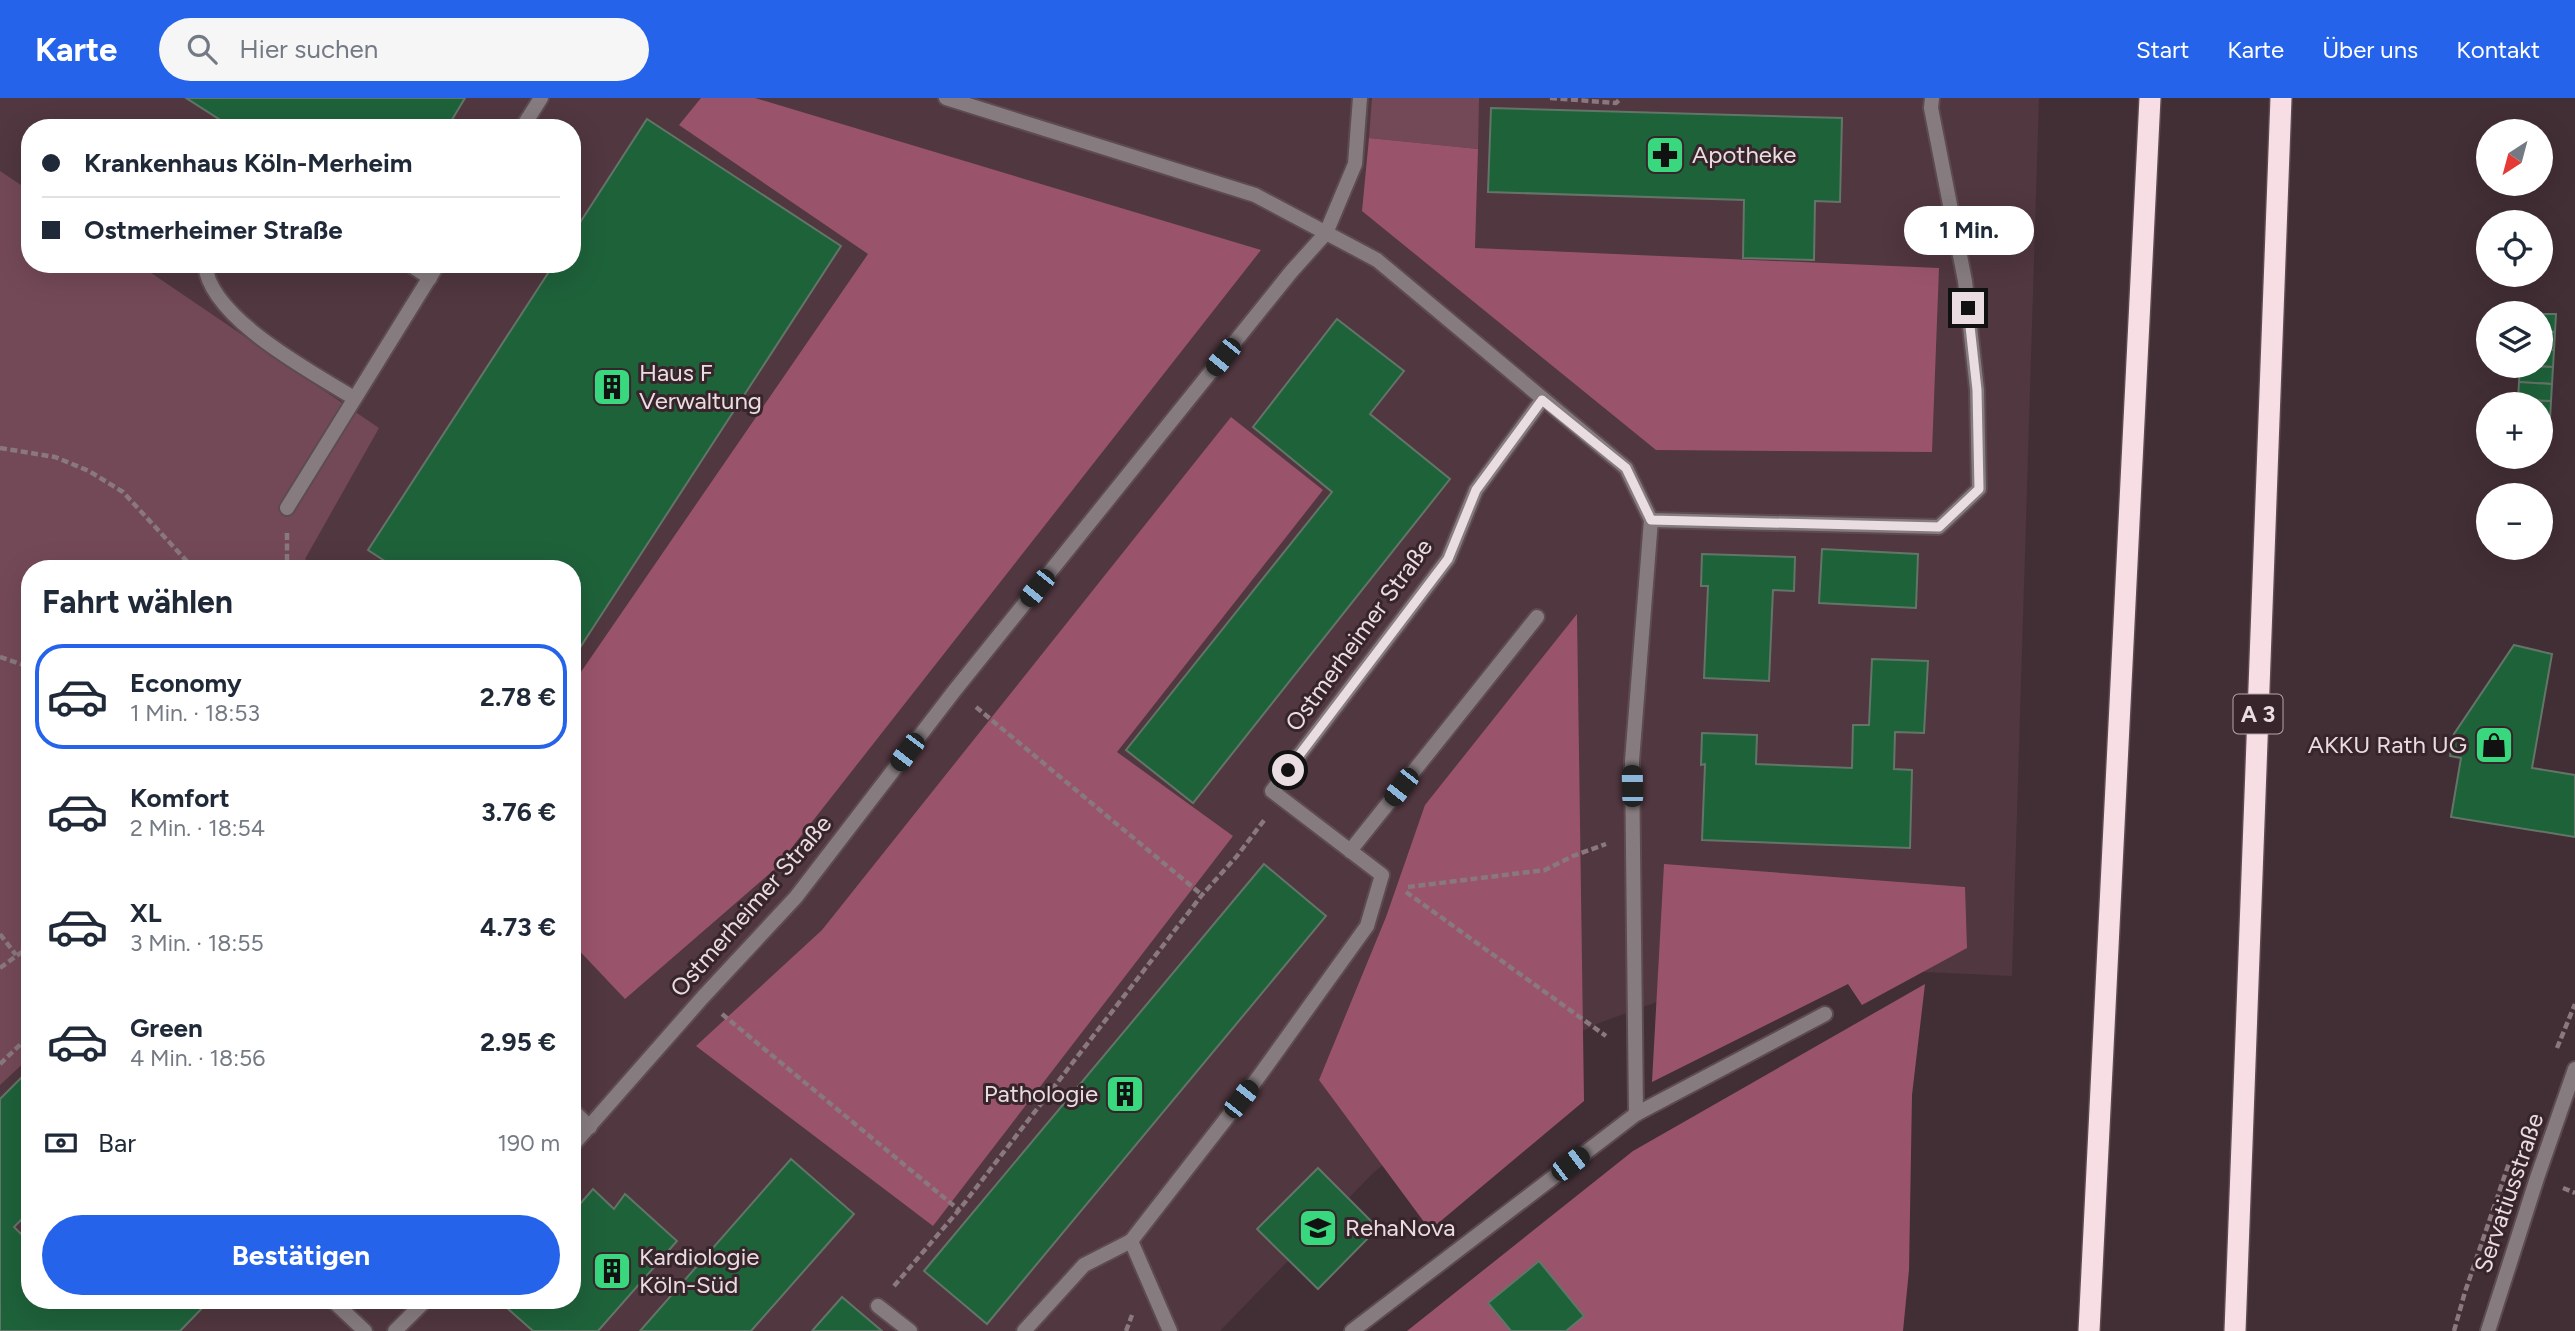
<!DOCTYPE html>
<html lang="de">
<meta charset="utf-8">
<style>
body{margin:0;font-family:Figtree,sans-serif;background:#f6f6f7;color:#1f2937;height:100vh;display:flex;flex-direction:column;font-size:26px;white-space:nowrap}
*{box-sizing:border-box;margin:0}
p{font-size:23px;color:#747a83}
.icon{flex:none;width:38px;height:38px;fill:none;stroke:currentColor;stroke-width:2;stroke-linecap:round;stroke-linejoin:round}
.map{position:relative;flex:1;overflow:hidden}
.panel{position:absolute;left:21px;top:462px;width:560px;height:749px;display:flex;flex-direction:column;background:#fff;border-radius:28px;box-shadow:0 7px 28px #0002}
.panel>*{flex:none}
.top-card{position:absolute;left:21px;top:21px;width:560px;height:154px;border-radius:28px;box-shadow:0 7px 28px #0002;display:grid;align-content:center;height:154px;padding:0 21px;background:#fff}
.needle{width:46px;rotate:216deg}
.buttons{position:absolute;left:2476px;top:21px;display:grid;gap:14px}
.buttons a{display:grid;place-items:center;width:77px;height:77px;border-radius:50%;background:#fff;box-shadow:0 7px 28px #0002;font-size:35px}
.end{position:absolute;width:32px;height:32px;margin:-16px;border:9px solid #eadde1;background:#111;box-shadow:0 0 0 4px #111}
.from{border-radius:50%}
.bubble{position:absolute;height:49px;border-radius:24px;background:#fff;box-shadow:0 7px 28px #0002;font-size:23px;font-weight:700;line-height:49px;text-align:center}
.car{position:absolute;width:21px;height:42px;margin:-21px -10px;border-radius:9px;box-shadow:0 0 5px 2px #0007;background:linear-gradient(#222 24%,#8ab4d8 0 40%,#222 0 76%,#8ab4d8 0 86%,#222 0)}
.top-card b{display:flex;align-items:center;gap:24px;height:66px;font-size:26px}
.top-card b+b{border-top:2px solid #e0e1e3}
.top-card i{width:18px;height:18px;background:#1f2937}
ul{padding:0;list-style:none}
li{display:flex;align-items:center;gap:21px;height:105px;margin:0 14px 10px;padding:0 7px;border:4px solid transparent;border-radius:28px}
li div{flex:1}
li b{display:block;font-size:26px}
li em{font-style:normal;font-weight:700}
li.current{border-color:#2563eb}
li>.icon{width:63px;height:63px;stroke-width:1.5}
h2{padding:0 21px;font-size:32px;line-height:84px}
.pay{display:flex;align-items:center;gap:18px;height:77px;padding:0 21px;font-size:26px}
.pay p{margin-inline-start:auto}
.primary-button{display:flex;gap:14px;margin-top:auto;padding:14px 21px}
.primary-button a{flex:1;height:80px;border-radius:42px;background:#2563eb;color:#fff;font-size:28px;font-weight:700;line-height:80px;text-align:center}
header{display:flex;align-items:center;gap:42px;box-sizing:border-box;height:98px;padding:0 35px;background:#2563eb;color:#fff}
header strong{font-size:33px}
nav{display:flex;gap:38px;margin-inline-start:auto;font-size:24px}
.search{width:490px;height:63px;background:#f6f6f7;display:flex;align-items:center;gap:18px;box-sizing:border-box;padding:0 24px;border-radius:38px;color:#747a83;font-size:26px}
.map>svg:first-child{display:block}
</style>
<header>
<strong>Karte</strong>
<div class="search"><svg class="icon" aria-label="search" viewBox="0 0 24 24"><circle cx="10" cy="10" r="6"/><path d="M15 15l6 6"/></svg>Hier suchen</div>
<nav><a>Start</a><a>Karte</a><a>Über uns</a><a>Kontakt</a></nav>
</header>
<div class="map">
<svg width="2575" height="1233" viewBox="0 0 2575 1233">
<rect width="100%" height="100%" fill="#422f35"/>
<path fill="#51373f" fill-rule="evenodd" d="M 0,0 L 2039,0 L 2012,878 L 1925,874 L 1781,877 L 1676,897 L 1599,925 L 1526,962 L 1452,1010 L 1372,1076 L 1220,1233 L 0,1233 ZM 30,30 L 572,30 L 572,166 L 30,166 ZM 30,471 L 572,471 L 572,1202 L 30,1202 Z"/>
<g fill="#744957">
<polygon points="1372,0 1479,0 1478,51 1369,40"/>
<polygon points="0,73 30,93 30,166 138,166 379,330 305,461 318,471 30,471 30,959 0,987"/>
</g>
<g fill="#99546b">
<polygon points="701,0 755,0 1261,152 775,771 625,901 572,845 572,587 868,156 679,27"/>
<polygon points="1369,40 1478,51 1475,150 1939,170 1932,354 1656,352 1362,113"/>
<polygon points="1231,319 1323,392 1117,654 1233,738 933,1128 696,948 822,832"/>
<polygon points="1577,516 1584,1003 1430,1132 1319,982 1386,819 1425,707"/>
<polygon points="1664,766 1965,789 1967,850 1862,907 1848,886 1652,984"/>
<polygon points="1925,886 1912,997 1909,1172 1903,1233 1407,1233 1633,1053"/>
</g>
<g fill="#1e623a" stroke="#637568" stroke-width="2">
<polygon points="186,0 465,0 447,30 233,30"/>
<polygon points="1491,10 1842,20 1840,104 1815,103 1814,162 1743,160 1744,102 1488,94"/>
<polygon points="647,21 841,148 572,562 572,471 397,471 368,452 554,166 572,166 572,137"/>
<polygon points="2541,216 2556,216 2555,234 2541,233"/>
<polygon points="1337,221 1404,273 1370,316 1450,381 1193,705 1126,652 1332,394 1253,329"/>
<polygon points="2541,233 2555,234 2554,252 2541,251"/>
<polygon points="2541,251 2554,252 2553,269 2535,268 2541,268"/>
<polygon points="2520,268 2553,269 2552,286 2519,284"/>
<polygon points="2519,284 2552,286 2551,303 2518,302"/>
<polygon points="2518,302 2551,303 2550,321 2541,320 2541,306 2518,306"/>
<polygon points="2541,320 2550,321 2549,337 2541,337"/>
<polygon points="1822,451 1918,456 1916,510 1819,505"/>
<polygon points="1702,456 1795,459 1794,493 1773,492 1769,583 1704,580 1708,488 1701,488"/>
<polygon points="2514,547 2552,556 2532,670 2575,677 2575,739 2451,719 2461,660 2450,658 2454,636"/>
<polygon points="1872,561 1928,563 1924,635 1895,634 1894,671 1912,672 1910,750 1702,742 1705,666 1701,667 1702,635 1757,637 1756,666 1852,670 1853,627 1869,627"/>
<polygon points="1264,766 1326,818 987,1226 924,1173"/>
<polygon points="30,971 30,1113 14,1129 30,1145 30,1202 210,1202 180,1233 0,1233 0,1001"/>
<polygon points="791,1061 854,1116 751,1233 640,1233"/>
<polygon points="1318,1070 1378,1130 1318,1191 1257,1131"/>
<polygon points="593,1091 614,1111 625,1096 677,1143 598,1233 533,1233 498,1202 572,1202 572,1099 580,1106"/>
<polygon points="1539,1163 1584,1218 1566,1233 1511,1233 1488,1205"/>
<polygon points="842,1199 882,1233 812,1233"/>
</g>
<g fill="none" stroke-linecap="round" stroke-linejoin="round">
<g stroke="#5d4b51" stroke-width="18">
<g id="lane">
<path d="M 205,166 C 209,220 312,274 354,300"/>
<polyline points="409,166 430,180"/>
<polyline points="1350,753 1537,519"/>
<polyline points="572,1012 590,1029"/>
<polyline points="1131,1143 1170,1233"/>
<polyline points="332,1202 365,1233"/>
<polyline points="878,1208 910,1233"/>
<polyline points="1024,1233 1084,1167 1131,1143 1257,981 1367,828 1382,777 1272,693 1448,461 1476,392 1542,302"/>
</g>
</g>
<g stroke="#5d4b51" stroke-width="18">
<g id="street">
<polyline points="946,0 1255,97 1377,162 1626,370 1651,422 1632,663 1636,1016"/>
<polyline points="522,30 541,0"/>
<polyline points="287,410 438,166"/>
<polyline points="1651,422 1939,429 1979,391 1977,292 1965,183 1931,10 1932,0"/>
<polyline points="572,1048 703,899 796,799 955,592 1291,174 1326,135 1355,66 1360,0"/>
<polyline points="395,1233 426,1202"/>
<polyline points="1352,1233 1636,1016 1825,916"/>
<polyline points="2488,1233 2537,1080 2575,971"/>
</g>
</g>
<g stroke="#5d4b51" stroke-width="24">
<g id="highway">
<polyline points="2089,1233 2150,0"/>
<polyline points="2235,1233 2281,0"/>
</g>
</g>
<g stroke="#89787e" stroke-width="4.5" stroke-dasharray="7 3.5" stroke-linecap="butt">
<polyline points="1550,0 1616,5 1621,0"/>
<polyline points="0,350 55,359 89,373 123,394 194,471"/>
<polyline points="287,435 287,471"/>
<polyline points="0,559 30,569"/>
<polyline points="976,609 1202,797"/>
<polyline points="1408,789 1545,772 1573,758 1606,746"/>
<polyline points="1406,794 1606,938"/>
<polyline points="0,836 16,857"/>
<polyline points="0,870 30,848"/>
<polyline points="722,916 959,1112"/>
<polyline points="2557,950 2575,906"/>
<polyline points="0,966 23,944 30,934"/>
<polyline points="2563,1090 2575,1095"/>
<polyline points="894,1188 959,1112 1202,797 1237,758 1265,721"/>
<polyline points="1126,1233 1132,1217"/>
<polyline points="2454,1233 2465,1194 2509,1065"/>
</g>
<use href="#lane" stroke="#867c7f" stroke-width="14"/>
<use href="#street" stroke="#867c7f" stroke-width="14"/>
<use href="#highway" stroke="#f7dee5" stroke-width="21"/>
</g>
<g fill="none" stroke-linecap="round" stroke-linejoin="round">
<polyline stroke="#eadde1" stroke-width="9" points="1288,672 1448,461 1476,392 1542,302 1626,370 1651,422 1939,429 1979,391 1977,292 1968,210"/>
</g>
<defs>
<g id="pharmacy-square" transform="scale(2.0125)"><rect x="-9" y="-9" width="18" height="18" rx="4" fill="#39d87f" stroke="#37252b"/><path d="M-2-6h4v4h4v4h-4v4h-4v-4h-4v-4h4Z" fill="#111"/></g>
<g id="building-square" transform="scale(2.0125)"><rect x="-9" y="-9" width="18" height="18" rx="4" fill="#39d87f" stroke="#37252b"/><path d="M-4-6H4V6H1V3H-1V6H-4ZM-2.5-4.3h1.7v1.8h-1.7ZM.8-4.3h1.7v1.8H.8ZM-2.5-1h1.7V.8h-1.7ZM.8-1h1.7V.8H.8Z" fill="#111"/></g>
<g id="shop-square" transform="scale(2.0125)"><rect x="-9" y="-9" width="18" height="18" rx="4" fill="#39d87f" stroke="#37252b"/><path d="M-5-2.5h2.3a2.7 3.5 0 0 1 5.4 0H5L5.5 6h-11ZM-1.5-2.5h3a1.5 2.3 0 0 0-3 0Z" fill="#111"/></g>
<g id="school-square" transform="scale(2.0125)"><rect x="-9" y="-9" width="18" height="18" rx="4" fill="#39d87f" stroke="#37252b"/><path d="M0-5L7-2L0 1L-7-2ZM-4 1L0 2.5L4 1V4Q0 6-4 4Z" fill="#111"/></g>
</defs>
<g fill-rule="evenodd">
<use href="#pharmacy-square" x="1665" y="57"/>
<use href="#building-square" x="612" y="289"/>
<use href="#shop-square" x="2494" y="647"/>
<use href="#building-square" x="1125" y="996"/>
<use href="#school-square" x="1318" y="1130"/>
<use href="#building-square" x="612" y="1173"/>
</g>
<g text-anchor="middle" stroke-width="6" stroke-linejoin="round" paint-order="stroke">
<rect fill="#37252b" stroke="#b4a6aa" stroke-width="2" x="2233.5" y="596.5" width="49" height="39" rx="5"/>
<g font-size="23" font-weight="bold" fill="#eadde1">
<text x="2258" y="624">A 3</text>
</g>
<g font-size="24" fill="#eadde1" stroke="#37252b" text-anchor="start">
<text x="1692" y="65">Apotheke</text>
<text x="639" y="283">Haus F<tspan x="639" dy="28">Verwaltung</tspan></text>
<text x="2467" y="655" text-anchor="end">AKKU Rath UG</text>
<text x="1098" y="1004" text-anchor="end">Pathologie</text>
<text x="1345" y="1138">RehaNova</text>
<text x="639" y="1167">Kardiologie<tspan x="639" dy="28">Köln-Süd</tspan></text>
</g>
<g font-size="24" fill="#eadde1" stroke="#37252b">
<text transform="translate(1359 537) rotate(-54)" y="8">Ostmerheimer Straße</text>
<text transform="translate(751 808) rotate(-49)" y="8">Ostmerheimer Straße</text>
<text transform="translate(2509 1095) rotate(-71)" y="8">Servatiusstraße</text>
</g>
</g>
</svg>
<div class="buttons">
<a><svg class="needle" viewBox="-14 -14 28 28"><path d="M0-13l5 13h-10z" fill="#e53935"/><path d="M0 13l5-13h-10z" fill="#747a83"/></svg></a>
<a><svg class="icon" aria-label="locate" viewBox="0 0 24 24"><circle cx="12" cy="12" r="6"/><path d="M12 2v4M12 18v4M2 12h4M18 12h4"/></svg></a>
<a><svg class="icon" aria-label="layers" viewBox="0 0 24 24"><path d="M12 4l9 5-9 5-9-5zM3 14l9 5 9-5"/></svg></a>
<a>+</a>
<a>−</a>
</div>
<i class="end from" style="left:1288px;top:672px"></i>
<i class="end" style="left:1968px;top:210px"></i>
<div class="bubble" style="left:1904px;top:108px;width:130px">1 Min.</div>
<i class="car" style="left:1223px;top:259px;rotate:219deg"></i>
<i class="car" style="left:1037px;top:490px;rotate:219deg"></i>
<i class="car" style="left:907px;top:654px;rotate:217deg"></i>
<i class="car" style="left:1632px;top:688px;rotate:359deg"></i>
<i class="car" style="left:1401px;top:689px;rotate:218deg"></i>
<i class="car" style="left:1241px;top:1001px;rotate:38deg"></i>
<i class="car" style="left:1570px;top:1066px;rotate:53deg"></i>
<div class="top-card">
<b><i class="from"></i>Krankenhaus Köln-Merheim</b>
<b><i></i>Ostmerheimer Straße</b>
</div>
<section class="panel">
<h2>Fahrt wählen</h2>
<ul>
<li class="current"><svg class="icon" aria-label="car" viewBox="0 0 24 24"><path d="M5 17H2v-5l4-1 3-4h7l3 4 3 1v5h-3M9 17h6M6 11h13"/><circle cx="7" cy="17" r="2"/><circle cx="17" cy="17" r="2"/></svg><div><b>Economy</b><p>1 Min. · 18:53</p></div><em>2.78 €</em></li>
<li><svg class="icon" aria-label="car" viewBox="0 0 24 24"><path d="M5 17H2v-5l4-1 3-4h7l3 4 3 1v5h-3M9 17h6M6 11h13"/><circle cx="7" cy="17" r="2"/><circle cx="17" cy="17" r="2"/></svg><div><b>Komfort</b><p>2 Min. · 18:54</p></div><em>3.76 €</em></li>
<li><svg class="icon" aria-label="car" viewBox="0 0 24 24"><path d="M5 17H2v-5l4-1 3-4h7l3 4 3 1v5h-3M9 17h6M6 11h13"/><circle cx="7" cy="17" r="2"/><circle cx="17" cy="17" r="2"/></svg><div><b>XL</b><p>3 Min. · 18:55</p></div><em>4.73 €</em></li>
<li><svg class="icon" aria-label="car" viewBox="0 0 24 24"><path d="M5 17H2v-5l4-1 3-4h7l3 4 3 1v5h-3M9 17h6M6 11h13"/><circle cx="7" cy="17" r="2"/><circle cx="17" cy="17" r="2"/></svg><div><b>Green</b><p>4 Min. · 18:56</p></div><em>2.95 €</em></li>
</ul>
<div class="pay"><svg class="icon" aria-label="cash" viewBox="0 0 24 24"><path d="M3 7h18v10H3z"/><circle cx="12" cy="12" r="2"/></svg>Bar<p>190 m</p></div>
<div class="primary-button"><a>Bestätigen</a></div>
</section>
</div>
